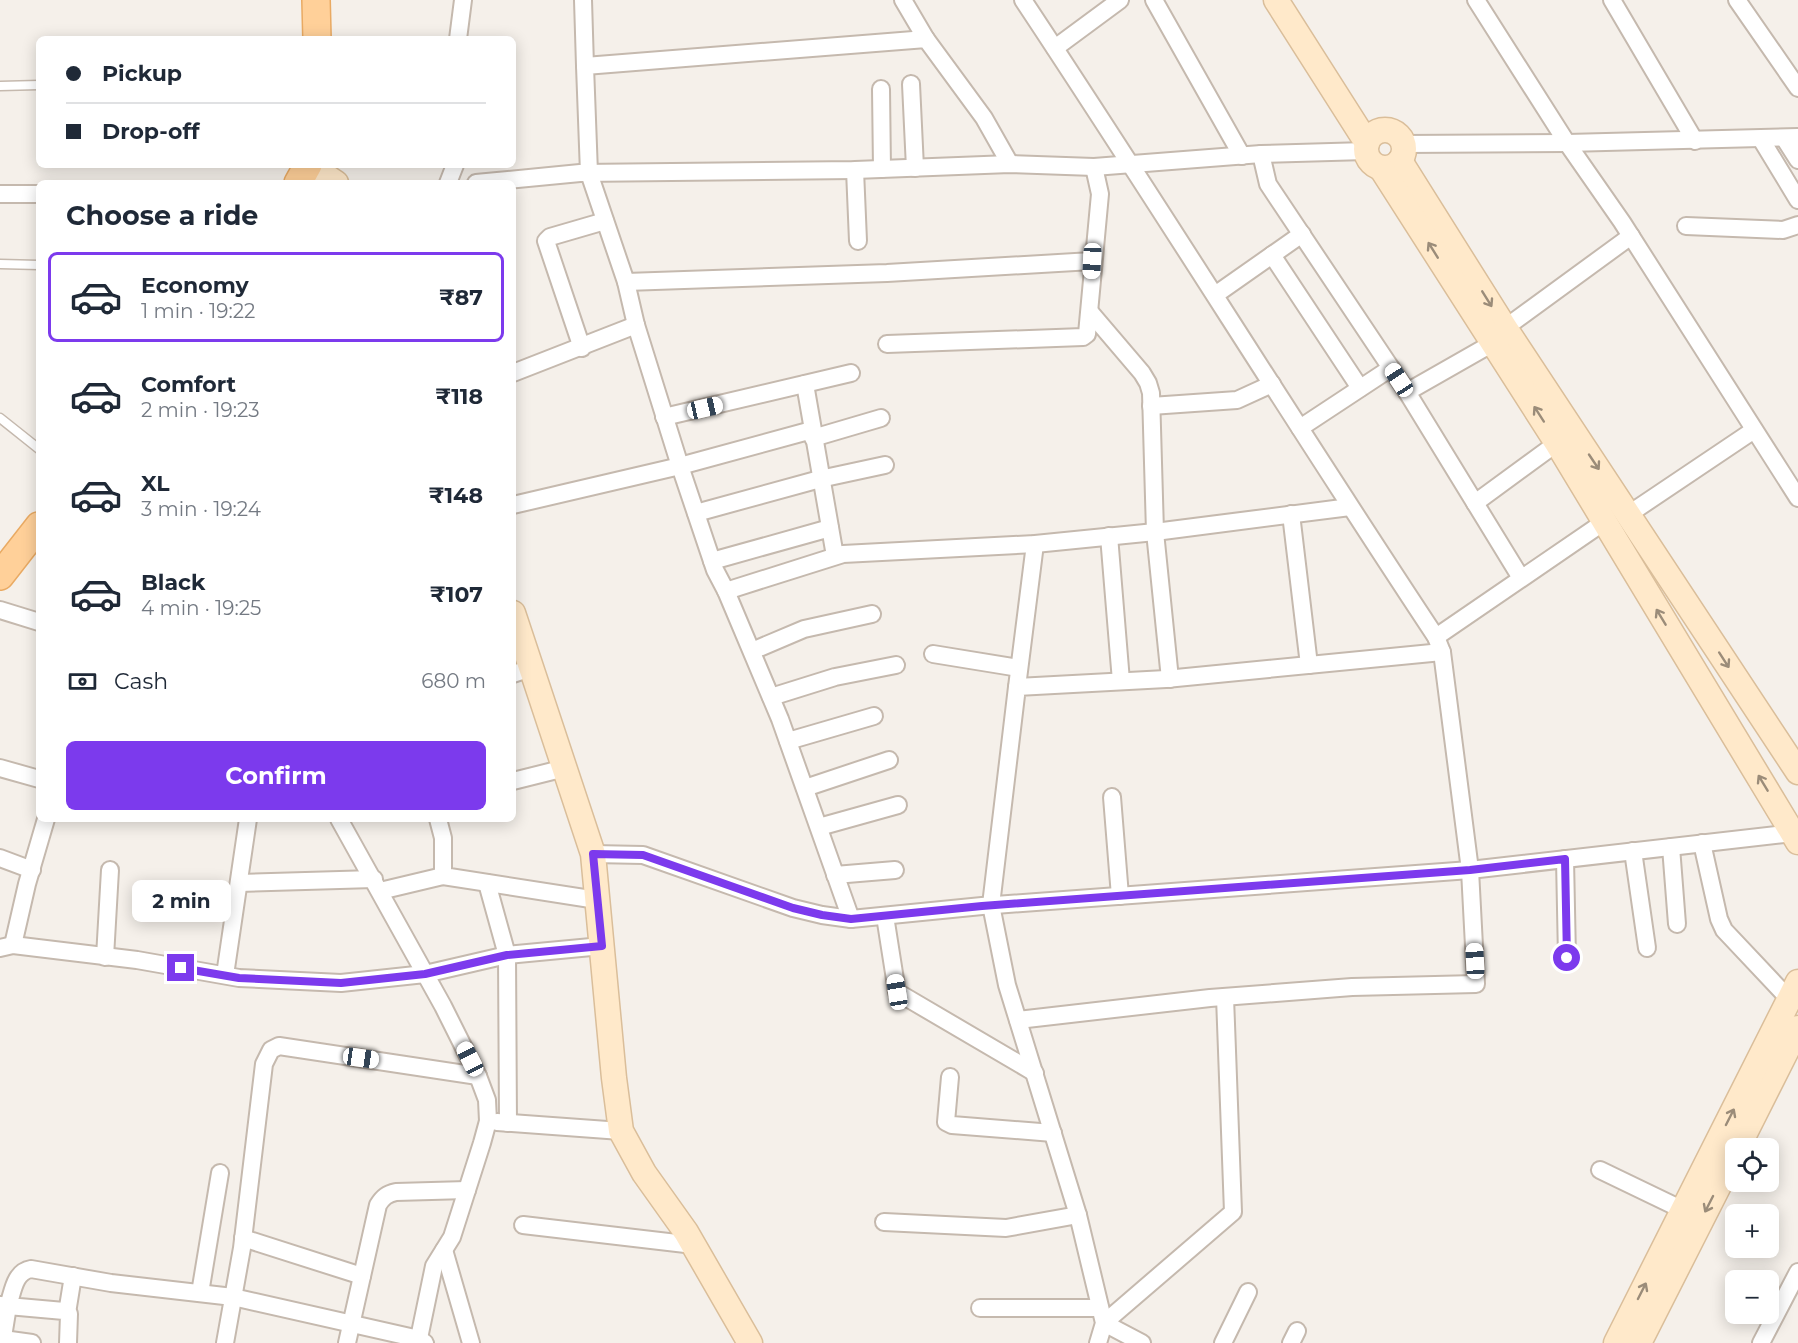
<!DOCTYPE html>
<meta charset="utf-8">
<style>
body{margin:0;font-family:Montserrat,sans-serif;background:#f2f2f3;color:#1f2937;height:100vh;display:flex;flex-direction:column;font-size:22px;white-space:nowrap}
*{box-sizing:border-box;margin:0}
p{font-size:20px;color:#747a83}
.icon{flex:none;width:33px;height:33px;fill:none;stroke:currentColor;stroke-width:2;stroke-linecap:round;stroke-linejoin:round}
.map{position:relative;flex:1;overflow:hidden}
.drawer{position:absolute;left:36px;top:180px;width:480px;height:642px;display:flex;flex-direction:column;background:#fff;border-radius:9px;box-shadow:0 3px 15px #0003}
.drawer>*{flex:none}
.top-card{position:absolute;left:36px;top:36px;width:480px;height:132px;border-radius:9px;box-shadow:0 3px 15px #0003;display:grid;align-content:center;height:132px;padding:0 30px;background:#fff}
.tools{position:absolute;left:1725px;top:1138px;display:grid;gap:12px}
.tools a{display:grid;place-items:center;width:54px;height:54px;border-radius:9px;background:#fff;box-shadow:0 3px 15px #0003;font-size:30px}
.end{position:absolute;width:27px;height:27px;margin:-14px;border:8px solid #7c3aed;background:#fff;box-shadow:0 0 0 3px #fff}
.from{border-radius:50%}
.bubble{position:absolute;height:42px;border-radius:9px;background:#fff;box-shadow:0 3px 15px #0003;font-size:20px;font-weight:700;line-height:42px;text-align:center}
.car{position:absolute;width:18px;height:36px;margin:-18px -9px;border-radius:8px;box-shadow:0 0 4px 2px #0007;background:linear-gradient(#fff 24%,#345 0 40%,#fff 0 76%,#345 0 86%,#fff 0)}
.top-card b{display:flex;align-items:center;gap:21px;height:57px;font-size:22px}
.top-card b+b{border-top:2px solid #e0e1e3}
.top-card i{width:15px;height:15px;background:#1f2937}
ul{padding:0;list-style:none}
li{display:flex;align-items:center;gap:18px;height:90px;margin:0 12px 9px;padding:0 18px;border:3px solid transparent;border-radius:9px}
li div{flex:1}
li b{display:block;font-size:22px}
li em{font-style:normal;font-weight:700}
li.selected{border-color:#7c3aed}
li>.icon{width:54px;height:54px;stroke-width:1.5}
h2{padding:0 30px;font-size:27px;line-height:72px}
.pay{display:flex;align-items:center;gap:15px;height:66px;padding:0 30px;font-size:22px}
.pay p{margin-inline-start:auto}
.button{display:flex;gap:12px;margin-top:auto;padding:12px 30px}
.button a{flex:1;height:69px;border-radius:9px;background:#7c3aed;color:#fff;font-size:24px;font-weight:700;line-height:69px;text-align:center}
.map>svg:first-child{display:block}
</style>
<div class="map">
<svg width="1798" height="1343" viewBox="0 0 1798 1343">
<rect width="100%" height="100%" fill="#f5f0ea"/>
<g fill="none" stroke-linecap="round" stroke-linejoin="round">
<g stroke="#c5b9ae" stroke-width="11">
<g id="lane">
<polyline points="0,86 39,85"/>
<polyline points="0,264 39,265"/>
<polyline points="0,418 39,449"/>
</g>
</g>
<g stroke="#c5b9ae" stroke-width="20">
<g id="street">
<polyline points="583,0 585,66"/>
<polyline points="903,0 926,39"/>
<polyline points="1154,0 1242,156"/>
<polyline points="1476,0 1567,143 1622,222 1798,498"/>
<polyline points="1612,0 1695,141"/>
<polyline points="1737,0 1798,88"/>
<polyline points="458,39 463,0"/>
<polyline points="1055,48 1120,0"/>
<polyline points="911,84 915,168"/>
<polyline points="881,89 882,169"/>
<polyline points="1784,138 1798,160"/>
<polyline points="1761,139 1798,200"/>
<polyline points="1403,144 1567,143 1798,137"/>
<polyline points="1261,154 1268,184 1407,392 1521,578"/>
<polyline points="855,170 858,241"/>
<polyline points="448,183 455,165"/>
<polyline points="476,183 580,173 855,170 1010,164 1094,167 1261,154 1366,151"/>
<polyline points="0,194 39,194"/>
<polyline points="1686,226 1783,230 1798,225"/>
<polyline points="1272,255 1360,388"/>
<polyline points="626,282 887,273 1092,261"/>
<polyline points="1215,295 1302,234"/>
<polyline points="1090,312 1142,373 1148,383 1151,393 1155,532 1170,679"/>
<polyline points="1505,328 1631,236"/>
<polyline points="887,344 1083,337 1087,334 1100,194 1094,167"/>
<polyline points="582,348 546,241 550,237 605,221"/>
<polyline points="513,373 636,325"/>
<polyline points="805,384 835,556"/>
<polyline points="1407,392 1493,343"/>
<polyline points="1151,406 1237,400 1272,384"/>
<polyline points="664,417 851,373"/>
<polyline points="1300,428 1391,368"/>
<polyline points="813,438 881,418"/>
<polyline points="1475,503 1557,443"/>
<polyline points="513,505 680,466 812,430"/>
<polyline points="696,513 820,479 885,465"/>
<polyline points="1291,514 1309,665"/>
<polyline points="1629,514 1754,430"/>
<polyline points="1109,536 1121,681"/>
<polyline points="712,561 830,528"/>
<polyline points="726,591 843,554 1035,544 1155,532 1350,507"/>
<polyline points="0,610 39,622"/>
<polyline points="1436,637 1604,522"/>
<polyline points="752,651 804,629 872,614"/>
<polyline points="933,654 1019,668"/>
<polyline points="513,674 531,668"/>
<polyline points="1017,687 1035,544"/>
<polyline points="771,697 835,677 896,665"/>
<polyline points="788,741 874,716"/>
<polyline points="0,768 39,779"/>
<polyline points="513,781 565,768"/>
<polyline points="805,788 889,760"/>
<polyline points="1112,797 1120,896"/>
<polyline points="339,819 443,1006 478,1076 487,1100 488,1121 482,1143 452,1237 434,1266 418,1343"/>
<polyline points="438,819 443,838 443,876 597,900"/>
<polyline points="819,827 898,805"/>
<polyline points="1702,843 1719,919 1724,930 1789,999"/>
<polyline points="1671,847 1677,924"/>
<polyline points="1633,851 1647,948"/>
<polyline points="593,854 643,855 793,908 822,915 851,919 982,906 1470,870 1793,833"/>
<polyline points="0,858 32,870"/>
<polyline points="1565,859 1567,958"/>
<polyline points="835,875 895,870"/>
<polyline points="239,883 374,879"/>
<polyline points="487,883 507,955 508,1123"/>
<polyline points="380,891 443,876"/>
<polyline points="885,916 897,992 1035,1073"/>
<polyline points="851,919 780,719 726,591 715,570 680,466 636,325 626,282 589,173 585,66 926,39 984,118 1010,164"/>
<polyline points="13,945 27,884 46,819"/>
<polyline points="0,948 13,945 137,960 239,978 341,983 425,974 507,955 602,946"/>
<polyline points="105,957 110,870"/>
<polyline points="225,975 248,819"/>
<path d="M 1018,1020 L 1210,998 L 1352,987 L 1476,984 L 1470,870 L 1442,652 L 1436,637 C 1296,426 1163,211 1023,0"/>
<polyline points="950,1077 946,1122 952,1125 1053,1133"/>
<polyline points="497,1122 621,1131"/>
<polyline points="1600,1170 1683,1210"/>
<polyline points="884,1222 1006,1228 1078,1215"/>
<polyline points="523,1225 694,1245"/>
<polyline points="243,1238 362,1276"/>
<polyline points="444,1250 471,1343"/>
<polyline points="200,1293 220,1173"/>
<polyline points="0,1305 8,1306 2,1343"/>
<polyline points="980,1308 1100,1308"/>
<polyline points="67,1313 73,1276"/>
<polyline points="3,1339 32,1343"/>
<path d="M 68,1343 L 69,1314 L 64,1311 L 8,1306 C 13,1292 14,1272 31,1269 L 111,1283 L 233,1297 L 419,1339 L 425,1343"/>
<polyline points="225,1343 242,1248 264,1064 271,1050 279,1046 478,1076"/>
<path d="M 347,1343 L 378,1205 C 383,1197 387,1194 396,1192 L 467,1190"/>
<polyline points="1098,1343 1104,1323 1078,1215 1007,985 991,905 1017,687 1166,679 1442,652"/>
<polyline points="1142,1343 1104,1323 1233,1212 1225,997"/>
<polyline points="1223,1343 1248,1292"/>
<polyline points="1291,1343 1297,1331"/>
<polyline points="1761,1343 1798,1272"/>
</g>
</g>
<g stroke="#dabe9a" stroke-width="27">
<g id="secondary">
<polyline points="1276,0 1367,143"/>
<circle cx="1385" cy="149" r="19"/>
<polyline points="1400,161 1505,328 1798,772"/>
<polyline points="309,165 336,183"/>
<polyline points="1381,168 1557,443 1798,842"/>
<polyline points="513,613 593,854 614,1078 621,1131 644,1173 686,1232 750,1343"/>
<polyline points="1737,1149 1798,1028"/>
<polyline points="1616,1343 1798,982"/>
<polyline points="1639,1343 1736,1152"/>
</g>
</g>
<g stroke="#e9aa63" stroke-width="30">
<g id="primary">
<polyline points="316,0 317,39"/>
<polyline points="298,183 308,165"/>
<polyline points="0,576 39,526"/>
</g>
</g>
<use href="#lane" stroke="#fff" stroke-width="8"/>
<use href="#street" stroke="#fff" stroke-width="16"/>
<use href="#secondary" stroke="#ffe9ca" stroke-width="24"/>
<use href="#primary" stroke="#ffd099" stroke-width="27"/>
</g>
<defs><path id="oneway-shaft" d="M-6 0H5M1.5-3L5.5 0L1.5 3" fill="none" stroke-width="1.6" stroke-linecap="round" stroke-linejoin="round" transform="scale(1.5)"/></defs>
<g stroke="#9b8c79">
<use href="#oneway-shaft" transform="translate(1433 250) rotate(-122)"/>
<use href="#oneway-shaft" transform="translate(1487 299) rotate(58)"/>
<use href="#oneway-shaft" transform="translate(1539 414) rotate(-123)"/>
<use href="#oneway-shaft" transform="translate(1594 462) rotate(56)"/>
<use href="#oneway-shaft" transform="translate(1661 617) rotate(-121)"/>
<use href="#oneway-shaft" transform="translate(1724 660) rotate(57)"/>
<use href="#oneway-shaft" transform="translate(1763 783) rotate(-121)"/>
<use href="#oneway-shaft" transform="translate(1730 1117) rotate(-63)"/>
<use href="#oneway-shaft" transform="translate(1709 1204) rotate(117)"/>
<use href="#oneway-shaft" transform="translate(1642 1291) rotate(-63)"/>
</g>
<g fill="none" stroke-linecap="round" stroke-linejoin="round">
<polyline stroke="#7c3aed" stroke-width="8" points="181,968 239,978 341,983 425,974 507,955 602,946 593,854 643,855 793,908 822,915 851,919 982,906 1470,870 1565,859 1567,958"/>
</g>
</svg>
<div class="tools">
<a><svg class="icon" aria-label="locate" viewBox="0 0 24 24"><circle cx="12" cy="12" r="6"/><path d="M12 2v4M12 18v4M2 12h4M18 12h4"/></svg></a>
<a>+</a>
<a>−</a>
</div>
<i class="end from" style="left:1567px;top:958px"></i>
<i class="end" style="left:181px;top:968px"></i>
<div class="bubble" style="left:132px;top:880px;width:99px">2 min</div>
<i class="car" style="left:1092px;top:261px;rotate:183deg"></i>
<i class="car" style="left:1399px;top:380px;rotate:327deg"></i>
<i class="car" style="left:705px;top:408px;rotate:77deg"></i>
<i class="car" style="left:1475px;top:961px;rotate:357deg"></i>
<i class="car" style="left:897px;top:992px;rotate:351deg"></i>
<i class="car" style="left:361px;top:1058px;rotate:98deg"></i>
<i class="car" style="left:470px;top:1059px;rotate:333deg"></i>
<div class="top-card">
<b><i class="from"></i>Pickup</b>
<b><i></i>Drop-off</b>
</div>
<section class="drawer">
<h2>Choose a ride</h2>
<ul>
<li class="selected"><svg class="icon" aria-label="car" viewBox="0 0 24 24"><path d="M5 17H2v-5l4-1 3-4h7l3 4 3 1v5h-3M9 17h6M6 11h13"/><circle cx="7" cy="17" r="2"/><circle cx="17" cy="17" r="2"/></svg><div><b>Economy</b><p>1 min · 19:22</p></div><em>₹87</em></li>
<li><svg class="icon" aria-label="car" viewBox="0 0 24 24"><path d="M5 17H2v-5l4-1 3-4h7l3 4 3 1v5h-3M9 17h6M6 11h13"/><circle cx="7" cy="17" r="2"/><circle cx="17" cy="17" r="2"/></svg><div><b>Comfort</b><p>2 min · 19:23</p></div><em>₹118</em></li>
<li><svg class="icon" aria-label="car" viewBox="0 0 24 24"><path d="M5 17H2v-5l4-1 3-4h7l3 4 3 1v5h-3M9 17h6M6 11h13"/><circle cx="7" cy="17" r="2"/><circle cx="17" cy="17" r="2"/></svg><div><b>XL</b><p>3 min · 19:24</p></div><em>₹148</em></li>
<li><svg class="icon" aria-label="car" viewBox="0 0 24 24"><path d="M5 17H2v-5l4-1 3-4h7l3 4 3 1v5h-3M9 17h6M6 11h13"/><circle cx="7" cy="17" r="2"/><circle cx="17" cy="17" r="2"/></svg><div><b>Black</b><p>4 min · 19:25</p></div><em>₹107</em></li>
</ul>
<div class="pay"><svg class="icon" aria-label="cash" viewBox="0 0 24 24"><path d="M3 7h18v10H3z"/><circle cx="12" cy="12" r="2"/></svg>Cash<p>680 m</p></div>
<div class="button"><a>Confirm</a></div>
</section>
</div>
